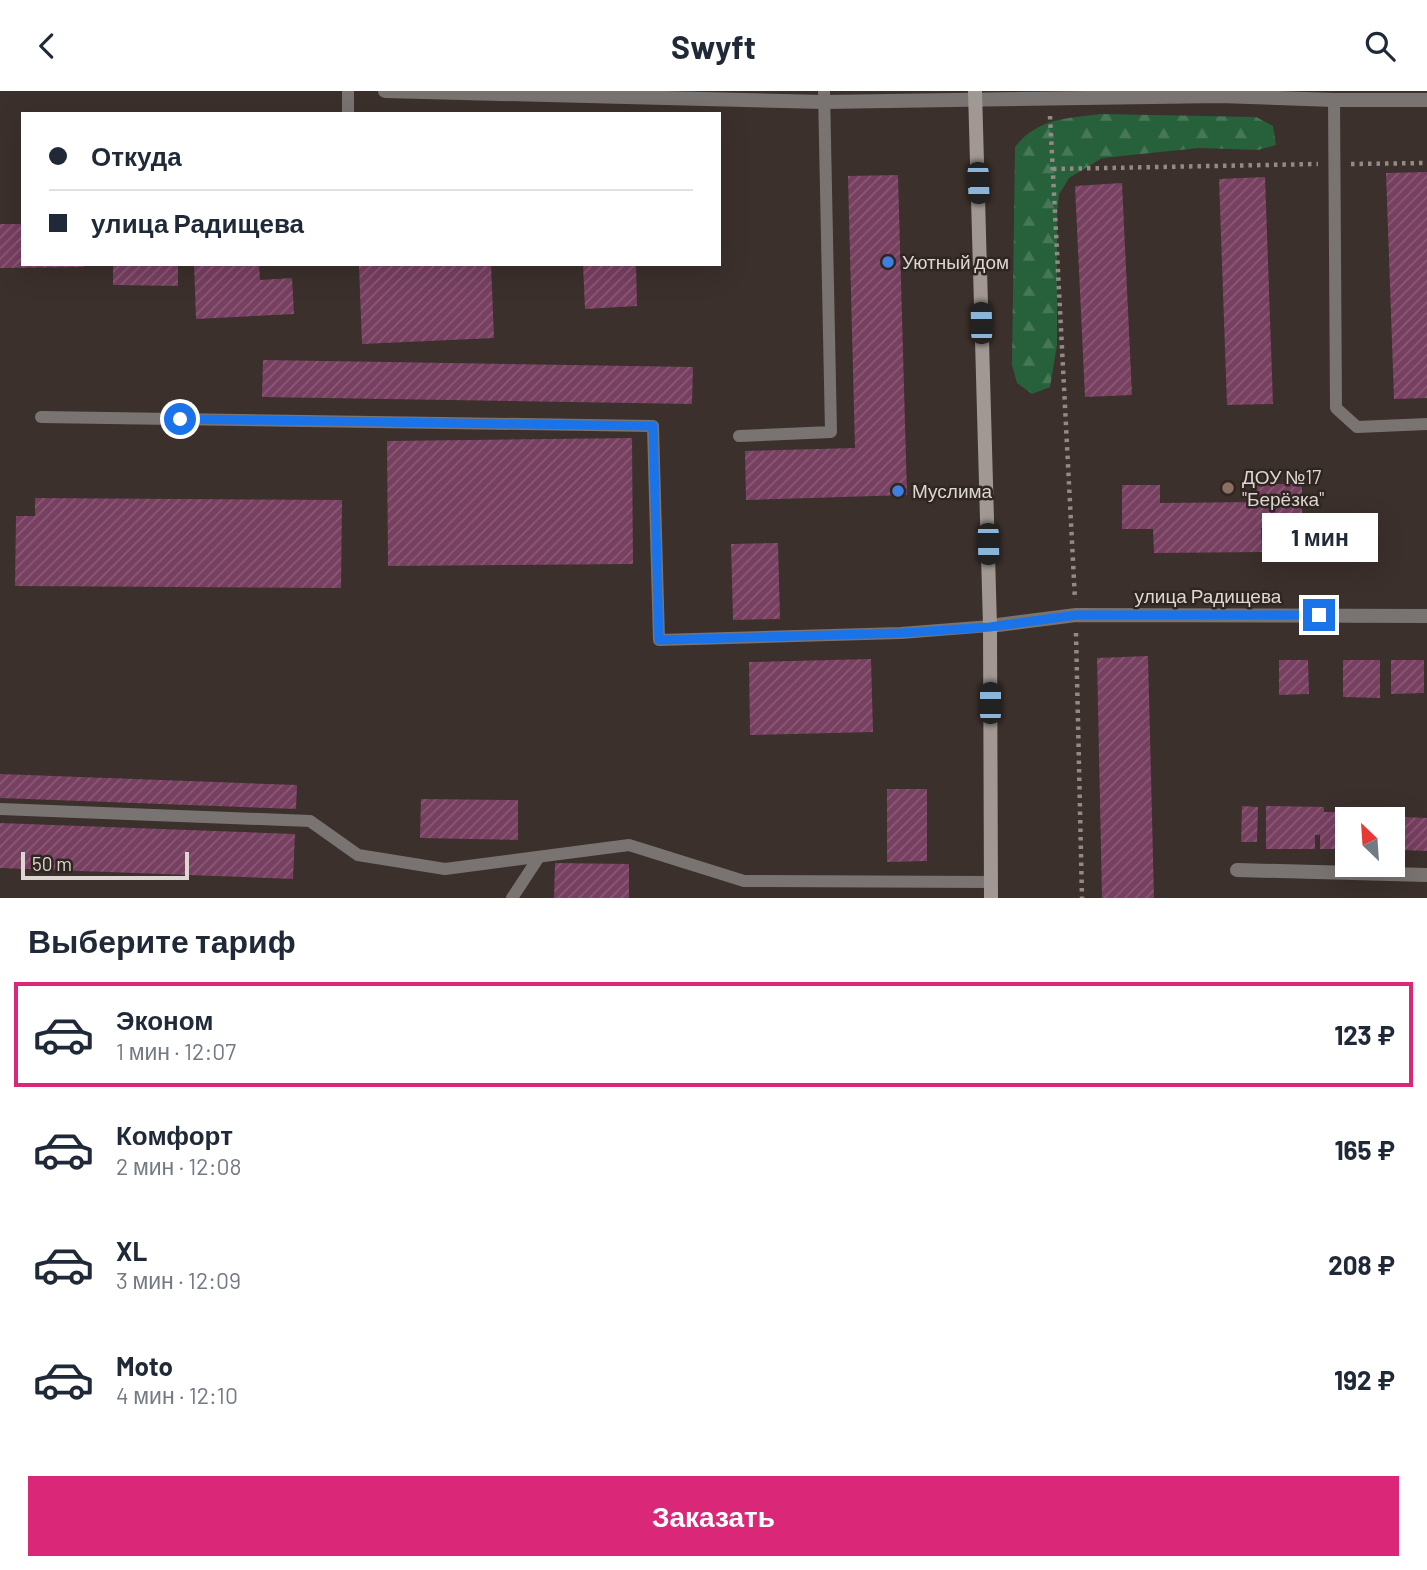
<!DOCTYPE html>
<html lang="ru">
<meta charset="utf-8">
<style>
body{margin:0;font-family:Barlow,sans-serif;background:#f6f6f7;color:#1f2937;height:100vh;display:flex;flex-direction:column;font-size:26px;white-space:nowrap}
*{box-sizing:border-box;margin:0}
p{font-size:23px;color:#747a83}
.icon{flex:none;width:38px;height:38px;fill:none;stroke:currentColor;stroke-width:2;stroke-linecap:round;stroke-linejoin:round}
.map{position:relative;height:807px;overflow:hidden}
.side{display:flex;flex-direction:column;background:#fff;flex:1}
.side>*{flex:none}
.guide{position:absolute;left:21px;top:21px;width:700px;height:154px;border-radius:0px;box-shadow:0 7px 28px #0002;display:grid;align-content:center;height:154px;padding:0 28px;background:#fff}
.needle{width:46px;rotate:335deg}
.buttons{position:absolute;left:1335px;top:716px;display:grid;gap:14px}
.buttons a{display:grid;place-items:center;width:70px;height:70px;border-radius:0px;background:#fff;box-shadow:0 7px 28px #0002;font-size:35px}
.scale{position:absolute;left:21px;bottom:18px;width:168px;box-sizing:border-box;padding-left:7px;border:4px solid #ddd6d3;border-top:0;font-size:19px;line-height:24px;white-space:nowrap;color:#ddd6d3;-webkit-text-stroke:5px #302621;paint-order:stroke}
.end{position:absolute;width:32px;height:32px;margin:-16px;border:9px solid #1a73e8;background:#fff;box-shadow:0 0 0 4px #fff}
.from{border-radius:50%}
.bubble{position:absolute;height:49px;border-radius:0px;background:#fff;box-shadow:0 7px 28px #0002;font-size:23px;font-weight:700;line-height:49px;text-align:center}
.car{position:absolute;width:21px;height:42px;margin:-21px -10px;border-radius:9px;box-shadow:0 0 5px 2px #0007;background:linear-gradient(#222 24%,#8ab4d8 0 40%,#222 0 76%,#8ab4d8 0 86%,#222 0)}
.guide b{display:flex;align-items:center;gap:24px;height:66px;font-size:26px}
.guide b+b{border-top:2px solid #e0e1e3}
.guide i{width:18px;height:18px;background:#1f2937}
ul{padding:0;list-style:none}
li{display:flex;align-items:center;gap:21px;height:105px;margin:0 14px 10px;padding:0 14px;border:4px solid transparent;border-radius:0px}
li div{flex:1}
li b{display:block;font-size:26px}
li em{font-style:normal;font-weight:700}
li.on{border-color:#db2777}
li>.icon{width:63px;height:63px;stroke-width:1.5}
h2{padding:0 28px;font-size:32px;line-height:84px}
.button{display:flex;gap:14px;margin-top:auto;padding:14px 28px}
.button a{flex:1;height:80px;border-radius:0px;background:#db2777;color:#fff;font-size:28px;font-weight:700;line-height:80px;text-align:center}
header{display:flex;justify-content:space-between;align-items:center;height:91px;padding:0 28px;background:#fff;font-size:32px;font-weight:700}
.map>svg:first-child{display:block}
</style>
<header><svg class="icon" aria-label="back" viewBox="0 0 24 24"><path d="M15 5l-7 7 7 7"/></svg>Swyft<svg class="icon" aria-label="search" viewBox="0 0 24 24"><circle cx="10" cy="10" r="6"/><path d="M15 15l6 6"/></svg></header>
<div class="map">
<svg width="1427" height="807" viewBox="0 0 1427 807">
<defs>
<pattern id="forest-firs" width="22" height="20" patternUnits="userSpaceOnUse" patternTransform="scale(1.75)"><rect width="22" height="20" fill="#27613c"/><path d="M5 1l3.5 6h-7zM16 11l3.5 6h-7z" fill="#467757"/></pattern>
<pattern id="building-hatch" width="6" height="6" patternUnits="userSpaceOnUse" patternTransform="scale(1.75)"><rect width="6" height="6" fill="#773f60"/><path d="M-1 1l2-2M0 6l6-6M5 7l2-2" fill="none" stroke="#8a5a76"/></pattern>
</defs>
<rect width="100%" height="100%" fill="#3b302b"/>
<path fill="url(#forest-firs)" d="M 1101,23 L 1256,26 L 1273,35 L 1276,54 L 1258,59 L 1199,57 L 1102,67 L 1069,87 L 1059,103 L 1057,123 L 1057,254 L 1050,296 L 1032,303 L 1017,292 L 1012,274 L 1015,56 C 1039,26 1066,28 1101,23 Z"/>
<g fill="url(#building-hatch)">
<polygon points="1427,81 1427,307 1394,308 1386,82"/>
<polygon points="898,84 907,404 746,409 745,360 855,357 848,85"/>
<polygon points="1265,86 1273,313 1227,314 1219,88"/>
<polygon points="1122,92 1132,304 1085,306 1075,95"/>
<polygon points="0,133 23,133 23,173 84,173 84,176 0,177"/>
<polygon points="113,173 178,173 178,195 113,194"/>
<polygon points="194,173 259,173 260,189 292,187 294,223 196,228"/>
<polygon points="410,173 491,173 494,247 362,253 359,175"/>
<polygon points="583,173 636,173 637,215 585,218"/>
<polygon points="263,269 693,276 692,313 262,306"/>
<polygon points="632,347 633,473 388,475 387,350"/>
<polygon points="1256,393 1302,393 1302,437 1261,437 1262,461 1154,462 1153,438 1122,438 1122,394 1160,394 1160,412 1256,411"/>
<polygon points="35,407 342,409 341,497 15,495 16,425 35,425"/>
<polygon points="778,452 780,528 733,529 731,453"/>
<polygon points="1148,565 1154,807 1102,807 1097,567"/>
<polygon points="871,568 873,641 750,644 749,571"/>
<polygon points="1279,569 1308,569 1309,603 1279,604"/>
<polygon points="1343,569 1380,569 1380,607 1343,606"/>
<polygon points="1391,569 1424,569 1424,602 1391,603"/>
<polygon points="0,683 297,694 296,718 0,707"/>
<polygon points="887,698 927,698 927,770 887,771"/>
<polygon points="421,708 518,709 518,749 420,747"/>
<polygon points="1242,715 1258,716 1257,751 1241,751"/>
<polygon points="1266,715 1324,716 1324,721 1336,721 1335,758 1320,758 1320,744 1315,744 1315,758 1266,758"/>
<rect x="1357" y="722" width="36" height="6"/>
<polygon points="1403,726 1427,727 1427,760 1402,759"/>
<polygon points="0,732 295,743 293,788 0,777"/>
<polygon points="555,772 629,773 629,807 554,807"/>
</g>
<g fill="none" stroke-linecap="round" stroke-linejoin="round">
<g stroke="#938a86" stroke-width="4.5" stroke-dasharray="3.5 5" stroke-linecap="butt">
<polyline points="1050,25 1075,509"/>
<polyline points="1351,73 1427,72"/>
<polyline points="1053,78 1318,73"/>
<polyline points="1076,542 1082,807"/>
</g>
<g stroke="#797471" stroke-width="12">
<polyline points="348,0 348,23"/>
<polyline points="1334,9 1336,317 1357,336 1427,333"/>
<polyline points="41,326 653,335 659,549 901,542 990,535"/>
<polyline points="739,345 831,341 824,0"/>
<polyline points="0,718 310,730 358,764 445,778 629,754 744,790 991,791"/>
<polyline points="512,807 539,766"/>
</g>
<g stroke="#797471" stroke-width="14">
<polyline points="385,0 824,11 1220,5 1334,9 1427,9"/>
<polyline points="990,535 1076,524 1427,525"/>
<polyline points="1237,779 1427,784"/>
</g>
<polyline stroke="#a19893" stroke-width="14" points="975,0 990,535 991,807"/>
</g>
<g fill="none" stroke-linecap="round" stroke-linejoin="round">
<polyline stroke="#1a73e8" stroke-width="9" points="180,328 653,335 659,549 901,542 990,536 1076,524 1319,524"/>
</g>
<g fill="#3f7fe0" stroke="#302621" stroke-width="2.5">
<circle cx="888" cy="171" r="7"/>
<circle cx="898" cy="400" r="7"/>
</g>
<circle fill="#8d6e63" stroke="#302621" stroke-width="2.5" cx="1228" cy="397" r="7"/>
<g text-anchor="middle" stroke-width="5" stroke-linejoin="round" paint-order="stroke">
<g font-size="19" fill="#ddd6d3" stroke="#302621" text-anchor="start">
<text x="902" y="178">Уютный дом</text>
<text x="1242" y="393">ДОУ №17<tspan x="1242" dy="22">"Берёзка"</tspan></text>
<text x="912" y="407">Муслима</text>
</g>
<g font-size="19" fill="#ddd6d3" stroke="#302621">
<text x="1208" y="512">улица Радищева</text>
</g>
</g>
</svg>
<div class="buttons">
<a><svg class="needle" viewBox="-14 -14 28 28"><path d="M0-13l5 13h-10z" fill="#e53935"/><path d="M0 13l5-13h-10z" fill="#747a83"/></svg></a>
</div>
<div class="scale">50 m</div>
<i class="end from" style="left:180px;top:328px"></i>
<i class="end" style="left:1319px;top:524px"></i>
<div class="bubble" style="left:1262px;top:422px;width:116px">1 мин</div>
<i class="car" style="left:978px;top:92px;rotate:178deg"></i>
<i class="car" style="left:981px;top:232px;rotate:359deg"></i>
<i class="car" style="left:988px;top:453px;rotate:179deg"></i>
<i class="car" style="left:990px;top:612px;rotate:0deg"></i>
<div class="guide">
<b><i class="from"></i>Откуда</b>
<b><i></i>улица Радищева</b>
</div>
</div>
<section class="side">
<h2>Выберите тариф</h2>
<ul>
<li class="on"><svg class="icon" aria-label="car" viewBox="0 0 24 24"><path d="M5 17H2v-5l4-1 3-4h7l3 4 3 1v5h-3M9 17h6M6 11h13"/><circle cx="7" cy="17" r="2"/><circle cx="17" cy="17" r="2"/></svg><div><b>Эконом</b><p>1 мин · 12:07</p></div><em>123 ₽</em></li>
<li><svg class="icon" aria-label="car" viewBox="0 0 24 24"><path d="M5 17H2v-5l4-1 3-4h7l3 4 3 1v5h-3M9 17h6M6 11h13"/><circle cx="7" cy="17" r="2"/><circle cx="17" cy="17" r="2"/></svg><div><b>Комфорт</b><p>2 мин · 12:08</p></div><em>165 ₽</em></li>
<li><svg class="icon" aria-label="car" viewBox="0 0 24 24"><path d="M5 17H2v-5l4-1 3-4h7l3 4 3 1v5h-3M9 17h6M6 11h13"/><circle cx="7" cy="17" r="2"/><circle cx="17" cy="17" r="2"/></svg><div><b>XL</b><p>3 мин · 12:09</p></div><em>208 ₽</em></li>
<li><svg class="icon" aria-label="car" viewBox="0 0 24 24"><path d="M5 17H2v-5l4-1 3-4h7l3 4 3 1v5h-3M9 17h6M6 11h13"/><circle cx="7" cy="17" r="2"/><circle cx="17" cy="17" r="2"/></svg><div><b>Moto</b><p>4 мин · 12:10</p></div><em>192 ₽</em></li>
</ul>
<div class="button"><a>Заказать</a></div>
</section>
